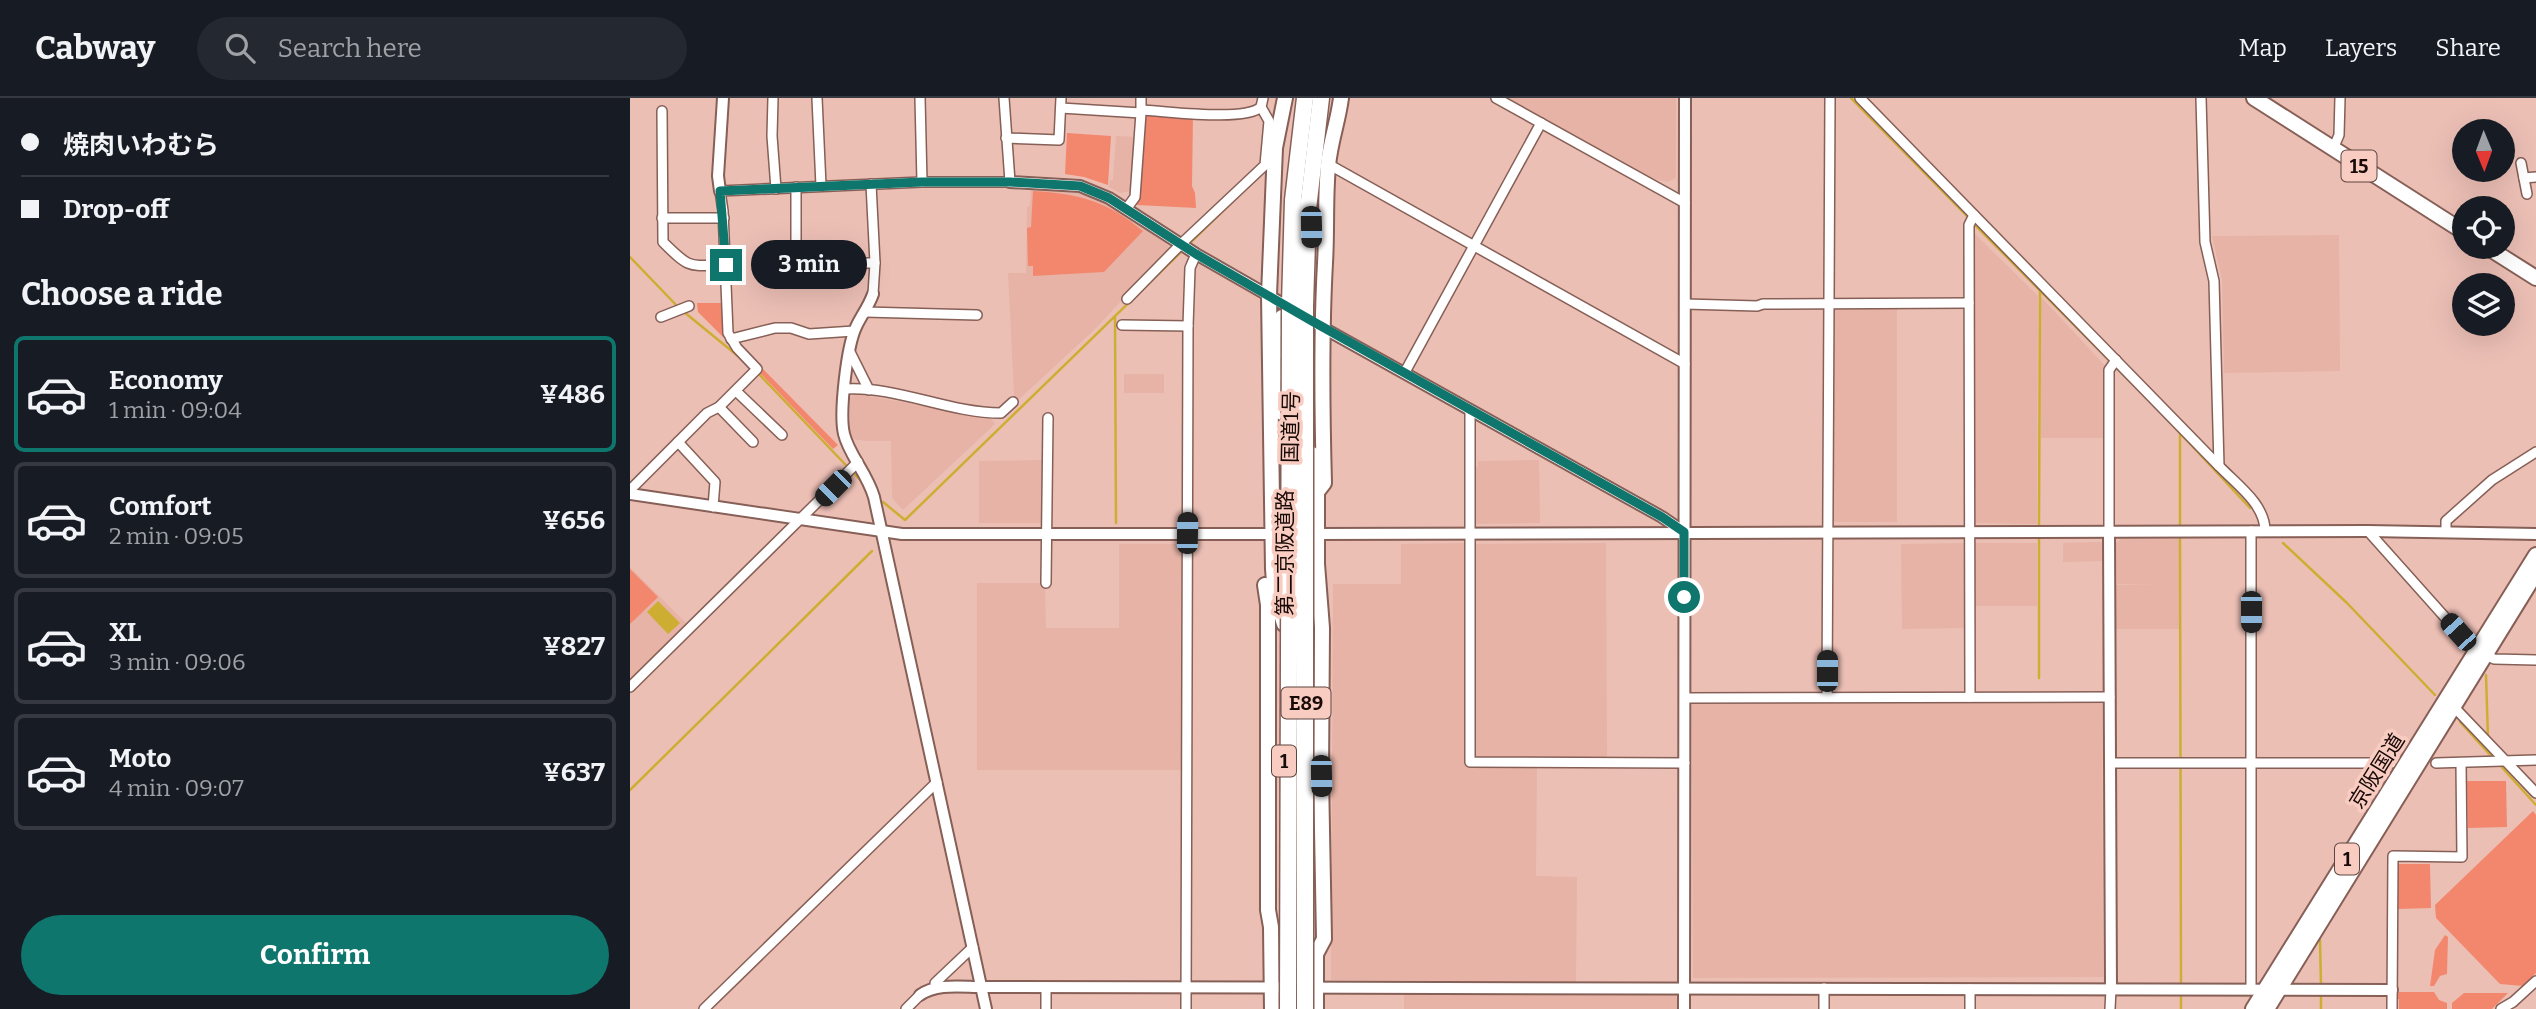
<!DOCTYPE html>
<meta charset="utf-8">
<style>
body{margin:0;font-family:Bitter,"Noto Sans JP",serif;background:#242831;color:#f1f3f6;height:100vh;display:flex;flex-direction:column;font-size:26px;white-space:nowrap}
*{box-sizing:border-box;margin:0}
p{font-size:23px;color:#9ea1a6}
.icon{flex:none;width:38px;height:38px;fill:none;stroke:currentColor;stroke-width:2;stroke-linecap:round;stroke-linejoin:round}
.map{position:relative;flex:1;overflow:hidden}
.sheet{display:flex;flex-direction:column;background:#171b24;width:630px}
.sheet>*{flex:none}
.top-card{display:grid;align-content:center;height:154px;padding:0 21px;background:#171b24}
.needle{width:46px;rotate:179deg}
.controls{position:absolute;left:1822px;top:21px;display:grid;gap:14px}
.controls a{display:grid;place-items:center;width:63px;height:63px;border-radius:50%;background:#171b24;box-shadow:0 7px 28px #0002;font-size:35px}
.end{position:absolute;width:32px;height:32px;margin:-16px;border:9px solid #0f766e;background:#fff;box-shadow:0 0 0 4px #fff}
.from{border-radius:50%}
.bubble{position:absolute;height:49px;border-radius:24px;background:#171b24;box-shadow:0 7px 28px #0002;font-size:23px;font-weight:700;line-height:49px;text-align:center}
.car{position:absolute;width:21px;height:42px;margin:-21px -10px;border-radius:9px;box-shadow:0 0 5px 2px #0007;background:linear-gradient(#222 24%,#8ab4d8 0 40%,#222 0 76%,#8ab4d8 0 86%,#222 0)}
.top-card b{display:flex;align-items:center;gap:24px;height:66px;font-size:26px}
.top-card b+b{border-top:2px solid #363941}
.top-card i{width:18px;height:18px;background:#f1f3f6}
ul{padding:0;list-style:none}
li{display:flex;align-items:center;gap:21px;height:116px;margin:0 14px 10px;padding:0 7px;border:4px solid #363941;border-radius:10px}
li div{flex:1}
li b{display:block;font-size:26px}
li em{font-style:normal;font-weight:700}
li.selected{border-color:#0f766e}
li>.icon{width:63px;height:63px;stroke-width:1.5}
h2{padding:0 21px;font-size:32px;line-height:84px}
.primary-button{display:flex;gap:14px;margin-top:auto;padding:14px 21px}
.primary-button a{flex:1;height:80px;border-radius:42px;background:#0f766e;color:#fff;font-size:28px;font-weight:700;line-height:80px;text-align:center}
header{display:flex;align-items:center;gap:42px;box-sizing:border-box;height:98px;padding:0 35px;background:#171b24;border-bottom:2px solid #363941}
header strong{font-size:33px}
nav{display:flex;gap:38px;margin-inline-start:auto;font-size:24px}
.search{width:490px;height:63px;background:#242831;display:flex;align-items:center;gap:18px;box-sizing:border-box;padding:0 24px;border-radius:38px;color:#9ea1a6;font-size:26px}
main{display:flex;flex:1;min-height:0}
.map>svg:first-child{display:block}
</style>
<header>
<strong>Cabway</strong>
<div class="search"><svg class="icon" aria-label="search" viewBox="0 0 24 24"><circle cx="10" cy="10" r="6"/><path d="M15 15l6 6"/></svg>Search here</div>
<nav><a>Map</a><a>Layers</a><a>Share</a></nav>
</header>
<main>
<section class="sheet">
<div class="top-card">
<b><i class="from"></i>焼肉いわむら</b>
<b><i></i>Drop-off</b>
</div>
<h2>Choose a ride</h2>
<ul>
<li class="selected"><svg class="icon" aria-label="car" viewBox="0 0 24 24"><path d="M5 17H2v-5l4-1 3-4h7l3 4 3 1v5h-3M9 17h6M6 11h13"/><circle cx="7" cy="17" r="2"/><circle cx="17" cy="17" r="2"/></svg><div><b>Economy</b><p>1 min · 09:04</p></div><em>¥486</em></li>
<li><svg class="icon" aria-label="car" viewBox="0 0 24 24"><path d="M5 17H2v-5l4-1 3-4h7l3 4 3 1v5h-3M9 17h6M6 11h13"/><circle cx="7" cy="17" r="2"/><circle cx="17" cy="17" r="2"/></svg><div><b>Comfort</b><p>2 min · 09:05</p></div><em>¥656</em></li>
<li><svg class="icon" aria-label="car" viewBox="0 0 24 24"><path d="M5 17H2v-5l4-1 3-4h7l3 4 3 1v5h-3M9 17h6M6 11h13"/><circle cx="7" cy="17" r="2"/><circle cx="17" cy="17" r="2"/></svg><div><b>XL</b><p>3 min · 09:06</p></div><em>¥827</em></li>
<li><svg class="icon" aria-label="car" viewBox="0 0 24 24"><path d="M5 17H2v-5l4-1 3-4h7l3 4 3 1v5h-3M9 17h6M6 11h13"/><circle cx="7" cy="17" r="2"/><circle cx="17" cy="17" r="2"/></svg><div><b>Moto</b><p>4 min · 09:07</p></div><em>¥637</em></li>
</ul>
<div class="primary-button"><a>Confirm</a></div>
</section>
<div class="map">
<svg width="1906" height="911" viewBox="0 0 1906 911">
<rect width="100%" height="100%" fill="#ecbfb5"/>
<g fill="#e6b3a6">
<polygon points="878,0 1046,0 1046,80 1037,84 1018,79"/>
<polygon points="486,38 506,39 502,92 496,94 490,95 479,89 480,82 483,82"/>
<polygon points="401,91 443,93 471,103 494,116 538,147 540,152 499,192 496,198 463,233 385,305 381,301 384,297 378,175 396,175 397,109 400,108"/>
<polygon points="1343,134 1408,198 1407,426 1343,425"/>
<polygon points="1709,137 1710,273 1594,275 1592,182 1582,138"/>
<polygon points="1411,199 1477,270 1477,340 1411,340"/>
<polygon points="1204,210 1267,211 1267,424 1203,424"/>
<rect x="494" y="276" width="40" height="19"/>
<polygon points="225,296 360,319 365,326 273,412 262,400 261,343 236,343 223,341 220,337 220,300"/>
<polygon points="414,362 414,421 410,425 349,425 349,363"/>
<polygon points="909,362 910,425 843,426 842,369 848,369 848,363"/>
<polygon points="1491,441 1549,441 1549,531 1485,531 1484,487 1527,486 1487,486 1486,445"/>
<polygon points="1470,444 1476,449 1475,463 1433,464 1433,445"/>
<polygon points="836,445 836,667 907,667 906,778 947,779 946,884 701,882 703,486 771,486 771,446"/>
<polygon points="976,445 977,662 843,663 841,446"/>
<polygon points="1337,445 1338,530 1272,531 1271,446"/>
<rect x="1343" y="445" width="64" height="63"/>
<polygon points="489,446 551,446 551,672 347,672 347,485 415,485 416,530 489,530"/>
<polygon points="0,469 58,527 0,584"/>
<polygon points="1472,603 1473,879 1063,880 1062,604"/>
<polygon points="1037,893 1046,897 1048,911 774,911 774,894"/>
</g>
<g fill="#f2876e">
<polygon points="514,16 563,18 562,88 565,95 566,110 507,107"/>
<polygon points="437,35 481,38 478,87 454,79 435,76"/>
<path d="M 403,93 C 450,96 477,103 513,133 L 474,174 L 403,178 L 403,168 L 398,168 L 397,130 L 401,129 Z"/>
<polygon points="67,205 92,205 94,240 68,214"/>
<polygon points="133,271 208,347 203,351 130,275"/>
<polygon points="0,471 28,499 0,526"/>
<polygon points="1837,683 1876,683 1877,729 1838,730"/>
<polygon points="1903,713 1906,717 1906,875 1893,888 1870,886 1806,820 1805,807"/>
<polygon points="1767,766 1800,766 1801,810 1768,811"/>
<polygon points="1815,837 1818,839 1817,876 1810,878 1804,888 1800,888 1805,852"/>
<polygon points="1769,894 1804,894 1809,902 1817,905 1817,911 1769,911 1769,901 1766,901"/>
<polygon points="1834,895 1878,895 1862,911 1822,911 1822,905"/>
</g>
<polygon fill="#cdae32" points="28,503 50,525 38,536 17,514"/>
<g fill="none" stroke-linecap="round" stroke-linejoin="round">
<g stroke="#cdae32" stroke-width="2.5">
<polyline points="1221,0 1339,120"/>
<polyline points="1343,125 1499,282"/>
<polyline points="561,144 602,104"/>
<polyline points="0,159 49,210"/>
<polyline points="54,214 114,263"/>
<polyline points="485,219 486,425"/>
<polyline points="127,274 233,385"/>
<polyline points="1535,319 1620,410"/>
<polyline points="1550,334 1550,432"/>
<polyline points="253,404 275,422 550,155"/>
<polyline points="1409,429 1410,192"/>
<polyline points="1550,438 1551,887"/>
<polyline points="1653,445 1717,505 1805,597"/>
<polyline points="1856,577 1858,640"/>
<polyline points="1409,580 1409,436"/>
<polyline points="1830,624 1863,660"/>
<polyline points="1868,665 1906,707"/>
<polyline points="0,692 242,453"/>
<polyline points="1690,842 1691,888"/>
<polyline points="1551,893 1551,911"/>
<polyline points="1691,895 1691,911"/>
</g>
<g stroke="#865f56" stroke-width="12">
<g id="minor">
<polyline points="143,0 142,38 146,91"/>
<polyline points="187,0 191,88"/>
<polyline points="290,0 292,84"/>
<polyline points="866,0 1055,105"/>
<polyline points="1230,0 1589,368"/>
<path d="M 1571,0 L 1575,144 L 1584,183 L 1589,368 C 1607,387 1635,406 1635,433"/>
<polyline points="431,10 511,15 511,0"/>
<path d="M 511,12 C 537,13 614,24 631,9"/>
<path d="M 32,13 L 33,144 C 60,171 58,168 96,167"/>
<polyline points="376,40 429,42 431,0"/>
<polyline points="1703,51 1709,37 1710,0"/>
<polyline points="1891,65 1897,96"/>
<polyline points="698,66 1055,266"/>
<polyline points="1894,80 1906,79"/>
<polyline points="241,86 245,165 243,196"/>
<polyline points="166,89 166,156"/>
<polyline points="497,110 505,99 511,15"/>
<polyline points="32,120 94,120"/>
<polyline points="206,165 245,165"/>
<polyline points="497,201 551,146 635,67 639,23 631,9 633,0"/>
<polyline points="1055,206 1127,208 1133,206 1339,205"/>
<polyline points="235,214 347,217"/>
<polyline points="31,219 59,208"/>
<polyline points="492,227 558,228"/>
<polyline points="101,241 145,230 161,230 179,236 224,233"/>
<polyline points="220,254 239,292"/>
<polyline points="775,274 911,25"/>
<path d="M 215,291 C 268,288 318,315 371,315 L 383,304"/>
<polyline points="106,293 152,337"/>
<polyline points="89,309 123,344"/>
<polyline points="840,312 840,664 1055,665"/>
<polyline points="48,344 85,384 83,409"/>
<polyline points="0,392 77,315 89,309 127,271 107,250 98,235 93,113 90,93 292,84 380,84 374,0"/>
<polyline points="1738,433 1846,554"/>
<polyline points="1816,433 1816,423 1862,382 1906,354"/>
<polyline points="1479,434 1479,272 1486,262"/>
<polyline points="416,485 418,320"/>
<polyline points="1856,557 1864,561 1906,562"/>
<polyline points="0,589 228,364"/>
<polyline points="1197,599 1200,0"/>
<polyline points="1340,599 1339,127 1344,117"/>
<polyline points="1055,600 1480,599"/>
<polyline points="1824,609 1906,695"/>
<polyline points="1480,665 1761,665"/>
<polyline points="1806,665 1906,662"/>
<polyline points="305,885 343,849"/>
<polyline points="416,889 416,911"/>
<polyline points="1194,890 1194,911"/>
<polyline points="1621,891 1621,433"/>
<polyline points="74,911 307,684"/>
<polyline points="276,911 290,897"/>
<polyline points="556,911 558,228 560,170 566,156"/>
<polyline points="1340,911 1340,891"/>
<polyline points="1480,911 1481,891"/>
<polyline points="1762,911 1763,758 1832,759 1831,665"/>
<polyline points="1871,911 1883,904 1906,883"/>
</g>
</g>
<g stroke="#865f56" stroke-width="14">
<g id="tertiary">
<polyline points="380,84 450,88 479,100 566,156 662,211"/>
<polyline points="90,93 88,78 93,0"/>
<path d="M 243,196 C 239,208 231,218 226,229 C 217,248 209,315 214,336 C 219,357 237,375 244,399 L 356,911"/>
<polyline points="688,227 1032,419 1054,434"/>
<polyline points="0,396 272,436 664,436"/>
<polyline points="1479,434 1481,891"/>
<polyline points="680,436 1738,433 1906,436"/>
<path d="M 290,897 C 307,885 331,889 352,889 L 1762,892"/>
<polyline points="1054,911 1055,0"/>
</g>
</g>
<g stroke="#865f56" stroke-width="18">
<g id="primary">
<polyline points="1624,0 1834,134"/>
<polyline points="1857,149 1906,180"/>
</g>
</g>
<g stroke="#865f56" stroke-width="18">
<g id="trunk">
<polyline points="652,315 652,219"/>
<polyline points="682,356 687,393"/>
<polyline points="635,487 638,507 638,812 641,829 642,911"/>
<polyline points="654,526 645,496 643,471 639,197 645,50 655,0"/>
<path d="M 686,911 L 686,856 L 694,841 L 691,678 L 692,530 L 687,466 L 687,394 L 694,385 C 692,312 691,238 695,165 C 697,132 695,100 698,68 C 700,44 708,24 711,0"/>
<polyline points="1623,911 1906,457"/>
<polyline points="1637,911 1906,475"/>
</g>
</g>
<g stroke="#865f56" stroke-width="19">
<g id="motorway">
<polyline points="660,206 663,102 675,0"/>
<polyline points="675,208 678,111 691,0"/>
</g>
</g>
<use href="#minor" stroke="#fff" stroke-width="9"/>
<use href="#tertiary" stroke="#fff" stroke-width="10"/>
<use href="#primary" stroke="#fff" stroke-width="14"/>
<use href="#trunk" stroke="#fff" stroke-width="14"/>
<use href="#motorway" stroke="#fff" stroke-width="16"/>
<g stroke="#865f56" stroke-width="19" stroke-linecap="butt">
<g id="motorway-bridge">
<polyline points="658,911 660,206"/>
<polyline points="675,911 675,208"/>
</g>
</g>
<use href="#motorway-bridge" stroke="#fff" stroke-width="16"/>
</g>
<g fill="none" stroke-linecap="round" stroke-linejoin="round">
<polyline stroke="#0f766e" stroke-width="9" points="96,167 90,93 292,84 380,84 450,88 479,100 566,156 682,223 1032,419 1054,434 1054,499"/>
</g>
<g text-anchor="middle" stroke-width="7" stroke-linejoin="round" paint-order="stroke">
<g fill="#f9ccc1" stroke="#5c443f" stroke-width="2">
<rect x="1711.5" y="52.5" width="35" height="31" rx="5"/>
<rect x="651.5" y="589.5" width="49" height="31" rx="5"/>
<rect x="642" y="647.5" width="24" height="31" rx="5"/>
<rect x="1705" y="745.5" width="24" height="31" rx="5"/>
</g>
<g font-size="19" font-weight="bold" fill="#180a07">
<text x="1729" y="75">15</text>
<text x="676" y="612">E89</text>
<text x="654" y="670">1</text>
<text x="1717" y="768">1</text>
</g>
<g font-size="21" fill="#180a07" stroke="#f9ccc1">
<text transform="translate(661 329) rotate(-89)" y="7">国道1号</text>
<text transform="translate(655 455) rotate(-90)" y="7">第二京阪道路</text>
<text transform="translate(1747 673) rotate(-58)" y="7">京阪国道</text>
</g>
</g>
</svg>
<div class="controls">
<a><svg class="needle" viewBox="-14 -14 28 28"><path d="M0-13l5 13h-10z" fill="#e53935"/><path d="M0 13l5-13h-10z" fill="#9ea1a6"/></svg></a>
<a><svg class="icon" aria-label="locate" viewBox="0 0 24 24"><circle cx="12" cy="12" r="6"/><path d="M12 2v4M12 18v4M2 12h4M18 12h4"/></svg></a>
<a><svg class="icon" aria-label="layers" viewBox="0 0 24 24"><path d="M12 4l9 5-9 5-9-5zM3 14l9 5 9-5"/></svg></a>
</div>
<i class="end from" style="left:1054px;top:499px"></i>
<i class="end" style="left:96px;top:167px"></i>
<div class="bubble" style="left:121px;top:142px;width:116px">3 min</div>
<i class="car" style="left:681px;top:129px;rotate:179deg"></i>
<i class="car" style="left:203px;top:390px;rotate:225deg"></i>
<i class="car" style="left:557px;top:435px;rotate:1deg"></i>
<i class="car" style="left:1621px;top:514px;rotate:180deg"></i>
<i class="car" style="left:1828px;top:534px;rotate:318deg"></i>
<i class="car" style="left:1197px;top:573px;rotate:0deg"></i>
<i class="car" style="left:691px;top:678px;rotate:179deg"></i>
</div>
</main>
